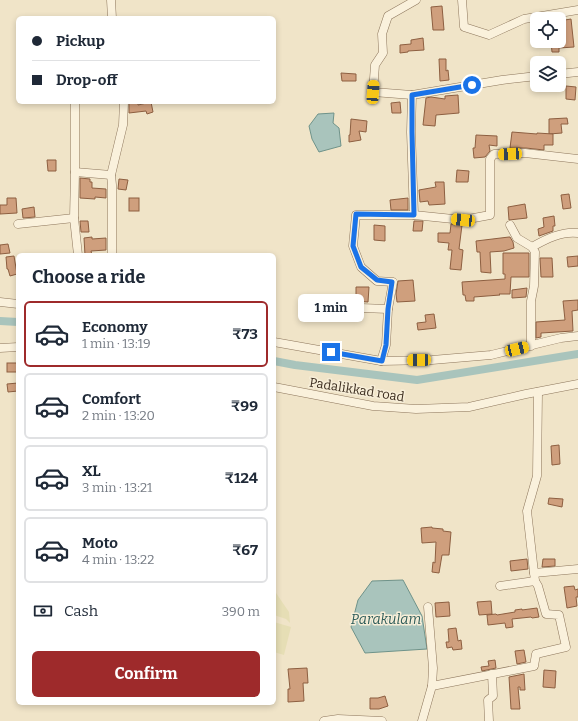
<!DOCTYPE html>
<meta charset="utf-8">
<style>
body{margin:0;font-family:Bitter,serif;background:#f6f6f7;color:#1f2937;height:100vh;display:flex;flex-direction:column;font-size:15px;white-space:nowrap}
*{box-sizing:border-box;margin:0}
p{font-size:13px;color:#747a83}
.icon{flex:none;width:22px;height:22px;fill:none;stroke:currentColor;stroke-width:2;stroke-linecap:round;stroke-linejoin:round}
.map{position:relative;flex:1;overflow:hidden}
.sheet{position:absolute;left:16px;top:253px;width:260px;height:452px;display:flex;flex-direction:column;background:#fff;border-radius:6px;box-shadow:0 2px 6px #0003}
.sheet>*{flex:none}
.guide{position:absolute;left:16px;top:16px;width:260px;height:88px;border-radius:6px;box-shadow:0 2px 6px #0003;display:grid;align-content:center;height:88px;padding:0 16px;background:#fff}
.controls{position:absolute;left:530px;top:12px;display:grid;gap:8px}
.controls a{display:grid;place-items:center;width:36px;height:36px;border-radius:6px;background:#fff;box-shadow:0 2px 6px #0003;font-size:20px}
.end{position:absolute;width:18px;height:18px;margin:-9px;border:5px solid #1a73e8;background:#fff;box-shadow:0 0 0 2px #fff}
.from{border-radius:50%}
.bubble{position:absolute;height:28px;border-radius:6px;background:#fff;box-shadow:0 2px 6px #0003;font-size:13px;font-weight:700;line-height:28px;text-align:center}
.car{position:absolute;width:12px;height:24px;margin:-12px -6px;border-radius:5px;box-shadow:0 0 3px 1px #0007;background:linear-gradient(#f5c518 24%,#345 0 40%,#f5c518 0 76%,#345 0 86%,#f5c518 0)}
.guide b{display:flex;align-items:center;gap:14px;height:38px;font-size:15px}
.guide b+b{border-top:1px solid #e0e1e3}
.guide i{width:10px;height:10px;background:#1f2937}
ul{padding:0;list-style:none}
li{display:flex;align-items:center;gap:12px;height:66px;margin:0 8px 6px;padding:0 8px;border:2px solid #e0e1e3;border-radius:6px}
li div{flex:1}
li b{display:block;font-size:15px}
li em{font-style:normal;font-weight:700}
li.current{border-color:#9e2a2b}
li>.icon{width:36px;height:36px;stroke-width:1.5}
h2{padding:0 16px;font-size:18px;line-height:48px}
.pay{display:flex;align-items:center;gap:10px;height:44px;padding:0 16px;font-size:15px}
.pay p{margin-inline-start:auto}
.primary-button{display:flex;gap:8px;margin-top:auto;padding:8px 16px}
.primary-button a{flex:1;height:46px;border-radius:6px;background:#9e2a2b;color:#fff;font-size:16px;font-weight:700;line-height:46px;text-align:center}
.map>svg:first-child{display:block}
</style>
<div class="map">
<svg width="578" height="721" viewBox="0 0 578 721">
<rect width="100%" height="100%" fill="#f0e4c8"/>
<g fill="#e6deb5">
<polygon points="274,590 289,612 290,623 286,619 274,615"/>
<polygon points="274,622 291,627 284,655 274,652"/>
</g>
<g fill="#a9c4bc" stroke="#6f938a">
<polygon points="334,113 333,123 339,128 341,146 319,152 312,139 309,126 318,114"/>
<polygon points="403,580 422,616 427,649 365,653 351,627 358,600 372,581"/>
</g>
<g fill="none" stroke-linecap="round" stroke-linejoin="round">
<g stroke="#a9c4bc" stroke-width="8">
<polyline points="0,321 18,322"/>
<polyline points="274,361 295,365 417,380 578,354"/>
</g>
</g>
<g fill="#cf9f7d" stroke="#8d5f41">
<polygon points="442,6 444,30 433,30 431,7"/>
<polygon points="571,19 574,47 559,48 559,52 552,52 551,42 561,41 559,21"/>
<polygon points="423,38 424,50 408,51 408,52 400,53 400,45 411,44 411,40"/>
<polygon points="439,59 446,59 446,71 448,70 449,80 440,81"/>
<polygon points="341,73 356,74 356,81 342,81"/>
<polygon points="566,86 576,87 575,100 566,99"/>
<polygon points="458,95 459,113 436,115 435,126 423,125 426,98 431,97 445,99 445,96"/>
<polygon points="138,102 138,105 151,102 153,112 147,114 146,111 129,113 129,103"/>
<polygon points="400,102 401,113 392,113 391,103"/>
<polygon points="567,118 568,124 561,124 562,133 549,134 549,119"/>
<polygon points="351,119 367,121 366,132 359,131 361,140 349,142 349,135 350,135"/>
<polygon points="512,132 537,134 537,133 553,134 553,145 544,145 544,150 526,148 510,148"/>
<polygon points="476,135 497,136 497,146 489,145 490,151 485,157 474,158 473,148 475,148"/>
<polygon points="47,160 56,160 56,171 48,171"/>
<polygon points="457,170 469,171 468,182 456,182"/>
<polygon points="80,178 90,179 90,182 92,182 92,188 106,189 106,198 95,197 95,199 80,198"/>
<polygon points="119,179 128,180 126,190 118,189"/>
<polygon points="435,182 444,182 445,204 429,205 428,201 420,202 419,190 436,187"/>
<polygon points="569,194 571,208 563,209 561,195"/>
<polygon points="7,198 16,198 17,213 0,214 0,205 7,205"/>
<rect x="129" y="198" width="10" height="13"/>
<polygon points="408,198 408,210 391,210 390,200"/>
<polygon points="525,204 527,218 509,220 508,207"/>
<polygon points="34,207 35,217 23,218 22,209"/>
<polygon points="554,216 555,226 553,226 553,231 539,236 538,229 544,227 543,218"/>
<polygon points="80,221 88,221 89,232 81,232"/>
<polygon points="414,221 423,221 422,231 413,231"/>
<polygon points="451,224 462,225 459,249 463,250 461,270 450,269 452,250 448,250 449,243 438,242 438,233 450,233"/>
<polygon points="374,225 385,226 385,241 374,240"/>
<polygon points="92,237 92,239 106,238 106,250 91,251 92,255 85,255 84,238"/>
<polygon points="509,237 510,237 513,242 514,248 504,251 490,252 491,273 481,272 480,252 477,252 476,241"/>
<polygon points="8,244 10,253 0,254 0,245"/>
<polygon points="503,253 529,253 529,277 511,277 510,294 499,294 500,295 474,297 474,301 466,301 465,295 463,295 462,282 505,279 505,274 503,274"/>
<polygon points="14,256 17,274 10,276 8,269 7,269 6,257"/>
<polygon points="578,256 578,266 568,267 567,257"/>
<polygon points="540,258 552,258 553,277 541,277"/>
<polygon points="413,280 415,301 397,302 396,294 398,281"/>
<polygon points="356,287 369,287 368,302 356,301"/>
<polygon points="527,288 526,297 512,298 512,290"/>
<polygon points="578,300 578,310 572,311 573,331 541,333 541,337 536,338 536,322 565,320 563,301"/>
<polygon points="434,314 436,328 418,330 417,323 426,322 425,315"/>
<rect x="7" y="363" width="10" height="9"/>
<polygon points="18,383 18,391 8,392 7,384"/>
<polygon points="559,445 560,464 552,465 551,446"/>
<polygon points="549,498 563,499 562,507 548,504"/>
<polygon points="432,527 432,528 443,529 443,531 451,532 449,555 442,555 439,573 432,572 433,562 435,563 436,542 422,543 421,528"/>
<polygon points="527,559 528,569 511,571 510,561"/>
<polygon points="543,559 555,559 555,566 542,567"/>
<polygon points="574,586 575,590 578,589 578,597 576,597 577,606 567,608 564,587"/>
<polygon points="491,601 492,614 479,615 477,602"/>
<polygon points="449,602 450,616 436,617 435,603"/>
<polygon points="537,608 539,617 532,618 531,617 512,619 513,627 506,628 505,623 488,625 487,615 496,614 497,615 515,612 515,610 522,609 522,610"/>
<polygon points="456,628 458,641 461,640 462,649 453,650 452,647 447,648 446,642 449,642 448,629"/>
<polygon points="524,650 526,662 517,664 515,651"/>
<polygon points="495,660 496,668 482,671 481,667 489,666 488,661"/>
<polygon points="307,668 308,683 303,683 304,701 288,702 288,689 290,689 288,669"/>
<polygon points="544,670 556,671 555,688 543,687"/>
<polygon points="524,674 525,690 520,690 520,687 518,687 520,709 511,709 509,677"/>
<polygon points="385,696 388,706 379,709 370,709 370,698 378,698"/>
</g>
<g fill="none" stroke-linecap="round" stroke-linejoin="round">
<g stroke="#8d765c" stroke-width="9">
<g id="minor">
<polyline points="111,0 112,18"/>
<polyline points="462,0 464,27 489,35 524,19 578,10"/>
<polyline points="559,74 578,72"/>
<polyline points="412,95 502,80 537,76"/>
<polyline points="75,102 75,172 74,218 78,255"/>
<polyline points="75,172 111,175"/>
<polyline points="414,215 463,220 490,215 490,159 494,154 525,153 578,159"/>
<polyline points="18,224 74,218"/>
<polyline points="510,225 517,238 532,247"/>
<polyline points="112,255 112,185 111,175 123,125 124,102"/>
<polyline points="0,302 18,304"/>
<polyline points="361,308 388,309"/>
<polyline points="274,342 381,361 432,360 491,355 561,338 578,336"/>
<path d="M 531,346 L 531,301 L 534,286 L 535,252 L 532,247 C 546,239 562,231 578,233"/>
<polyline points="0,348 18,347"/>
<polyline points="381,361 386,345 388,309 393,282 377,281 361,267 353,246 356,215 414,215 411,132 412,95 373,92 375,65 383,53 382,34 388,16 416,0"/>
<polyline points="274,387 373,406 416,409 469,407 526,394 578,384"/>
<polyline points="534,573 578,569"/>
<polyline points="500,586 535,581"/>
<polyline points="432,686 534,666 536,654 566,647 559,615 546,614 538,586 535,581 527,511 537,476 538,392"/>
<polyline points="324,721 338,719 382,721"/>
<polyline points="422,721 432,686 433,668 428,607"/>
<polyline points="489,721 488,700 493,696 492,674"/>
</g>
</g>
<use href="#minor" stroke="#faf1dc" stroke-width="8"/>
</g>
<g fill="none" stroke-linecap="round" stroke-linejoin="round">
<polyline stroke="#1a73e8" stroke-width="5" points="331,352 382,361 386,345 388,309 392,282 377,280 361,267 353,246 356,214 414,215 412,132 412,95 472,85"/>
</g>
<g text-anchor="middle" stroke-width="3" stroke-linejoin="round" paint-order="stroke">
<g font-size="13" fill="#3d2e20" stroke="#f7eed8">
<text transform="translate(357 389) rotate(9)" y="5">Padalikkad road</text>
</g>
<g font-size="14" font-style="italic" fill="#2f5d5a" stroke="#f7eed8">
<text x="386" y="624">Parakulam</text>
</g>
</g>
</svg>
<div class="controls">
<a><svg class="icon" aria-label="locate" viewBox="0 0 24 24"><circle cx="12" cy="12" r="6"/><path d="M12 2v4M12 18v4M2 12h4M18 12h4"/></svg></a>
<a><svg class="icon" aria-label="layers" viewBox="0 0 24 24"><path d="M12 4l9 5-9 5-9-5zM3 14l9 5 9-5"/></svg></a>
</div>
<i class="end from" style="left:472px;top:85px"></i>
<i class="end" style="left:331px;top:352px"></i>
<div class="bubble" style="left:298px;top:294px;width:66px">1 min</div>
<i class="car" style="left:373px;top:92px;rotate:4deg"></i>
<i class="car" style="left:510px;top:154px;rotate:267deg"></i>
<i class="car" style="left:463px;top:220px;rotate:276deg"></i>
<i class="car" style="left:517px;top:349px;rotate:77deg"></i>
<i class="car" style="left:419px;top:360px;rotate:269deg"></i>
<div class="guide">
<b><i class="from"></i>Pickup</b>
<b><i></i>Drop-off</b>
</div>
<section class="sheet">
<h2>Choose a ride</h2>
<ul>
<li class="current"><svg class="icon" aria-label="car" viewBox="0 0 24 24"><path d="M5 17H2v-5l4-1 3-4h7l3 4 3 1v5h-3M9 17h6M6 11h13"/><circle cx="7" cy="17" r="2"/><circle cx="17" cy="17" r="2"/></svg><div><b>Economy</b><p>1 min · 13:19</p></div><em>₹73</em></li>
<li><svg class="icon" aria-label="car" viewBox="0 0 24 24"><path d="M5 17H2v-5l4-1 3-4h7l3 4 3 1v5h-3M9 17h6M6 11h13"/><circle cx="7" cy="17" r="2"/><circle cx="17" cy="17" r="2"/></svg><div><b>Comfort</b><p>2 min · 13:20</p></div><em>₹99</em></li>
<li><svg class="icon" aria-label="car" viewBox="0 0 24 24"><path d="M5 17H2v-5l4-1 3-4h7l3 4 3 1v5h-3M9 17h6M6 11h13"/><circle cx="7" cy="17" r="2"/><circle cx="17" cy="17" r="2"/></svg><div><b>XL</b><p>3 min · 13:21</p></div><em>₹124</em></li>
<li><svg class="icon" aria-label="car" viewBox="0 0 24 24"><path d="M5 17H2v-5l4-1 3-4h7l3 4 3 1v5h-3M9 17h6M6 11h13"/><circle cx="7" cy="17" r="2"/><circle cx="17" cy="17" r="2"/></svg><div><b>Moto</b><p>4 min · 13:22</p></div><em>₹67</em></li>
</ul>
<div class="pay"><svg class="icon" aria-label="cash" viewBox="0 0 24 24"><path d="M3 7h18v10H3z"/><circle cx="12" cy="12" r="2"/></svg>Cash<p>390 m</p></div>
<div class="primary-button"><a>Confirm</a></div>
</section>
</div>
